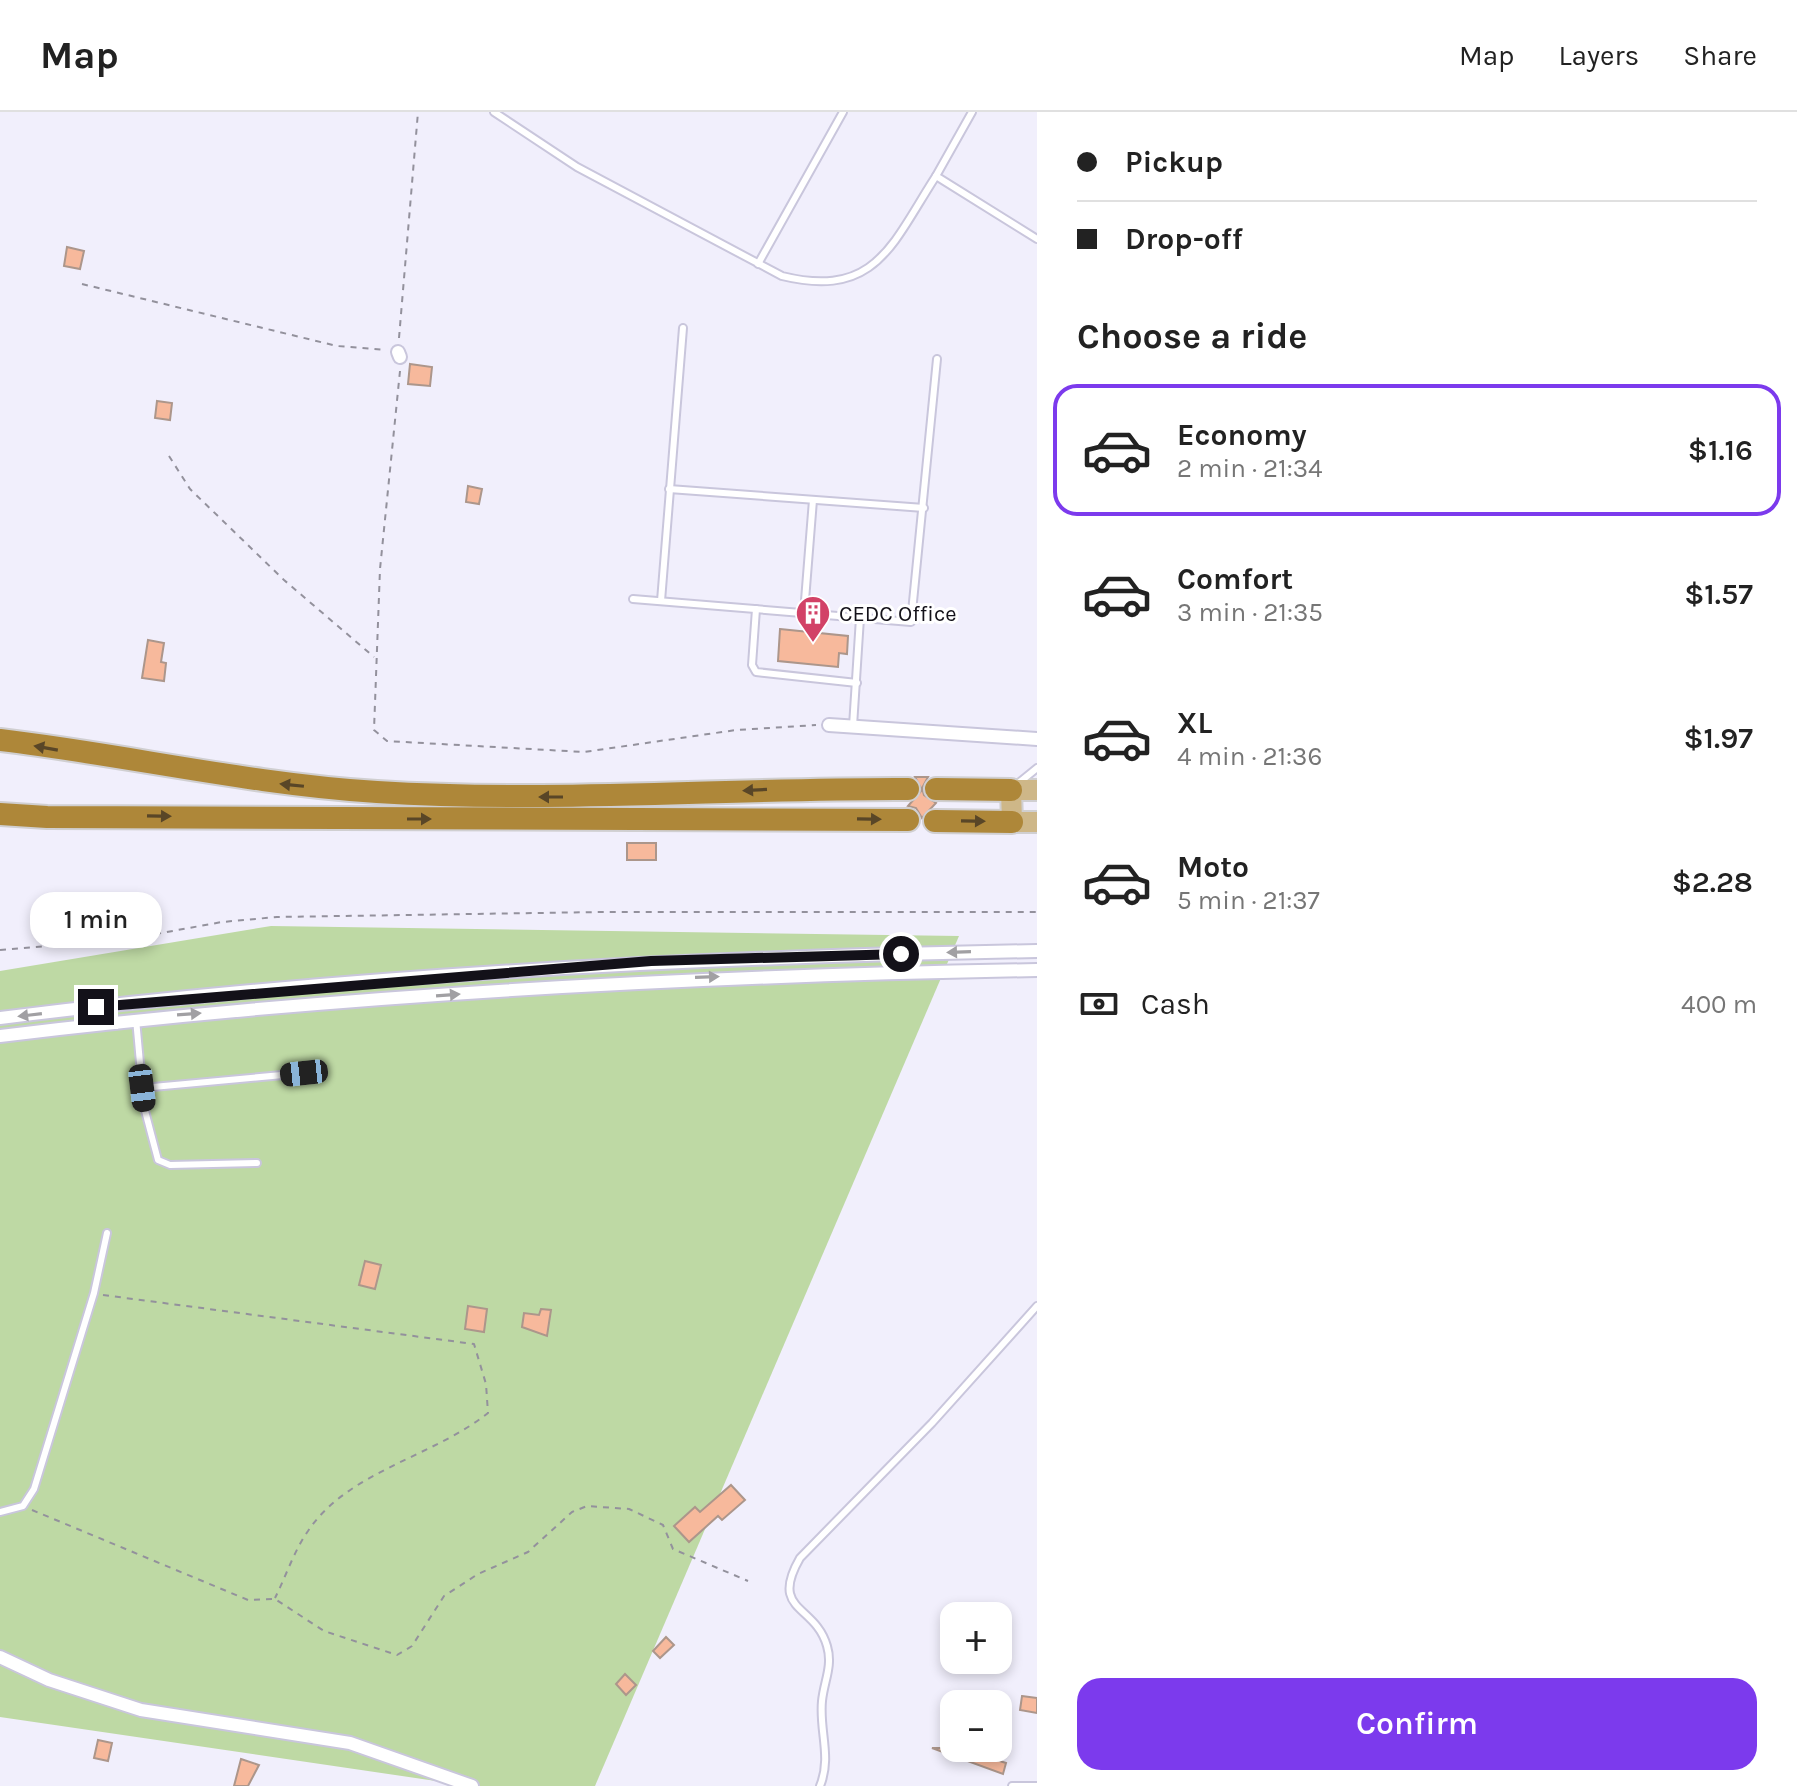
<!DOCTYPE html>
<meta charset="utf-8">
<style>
body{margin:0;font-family:Karla,sans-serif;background:#f2f2f2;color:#222;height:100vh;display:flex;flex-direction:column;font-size:30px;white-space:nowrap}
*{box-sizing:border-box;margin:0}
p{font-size:26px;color:#767676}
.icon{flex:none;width:44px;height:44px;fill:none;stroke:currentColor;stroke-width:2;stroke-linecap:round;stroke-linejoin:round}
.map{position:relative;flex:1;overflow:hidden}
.side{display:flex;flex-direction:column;background:#fff;width:760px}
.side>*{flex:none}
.banner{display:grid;align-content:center;height:176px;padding:0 40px;background:#fff}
.controls{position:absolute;left:940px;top:1490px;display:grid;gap:16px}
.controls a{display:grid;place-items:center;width:72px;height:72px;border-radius:16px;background:#fff;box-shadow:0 4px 12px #0003;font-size:40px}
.end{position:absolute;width:36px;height:36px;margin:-18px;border:10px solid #131119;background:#fff;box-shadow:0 0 0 4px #fff}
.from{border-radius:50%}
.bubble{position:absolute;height:56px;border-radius:24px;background:#fff;box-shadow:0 4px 12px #0003;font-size:26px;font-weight:600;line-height:56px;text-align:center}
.car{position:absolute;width:24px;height:48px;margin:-24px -12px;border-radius:10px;box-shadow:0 0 6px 2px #0007;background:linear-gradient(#222 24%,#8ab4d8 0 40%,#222 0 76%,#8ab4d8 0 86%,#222 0)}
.banner b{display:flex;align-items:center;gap:28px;height:76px;font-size:30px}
.banner b+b{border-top:2px solid #e0e0e0}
.banner i{width:20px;height:20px;background:#222}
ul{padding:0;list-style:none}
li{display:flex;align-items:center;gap:24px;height:132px;margin:0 16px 12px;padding:0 24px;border:4px solid transparent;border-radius:24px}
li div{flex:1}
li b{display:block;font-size:30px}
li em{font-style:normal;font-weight:600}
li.on{border-color:#7c3aed}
li>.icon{width:72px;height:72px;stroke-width:1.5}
h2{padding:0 40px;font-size:36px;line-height:96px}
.pay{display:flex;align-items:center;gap:20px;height:88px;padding:0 40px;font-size:30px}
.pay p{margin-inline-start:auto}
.action{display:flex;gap:16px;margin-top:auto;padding:16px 40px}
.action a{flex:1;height:92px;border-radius:24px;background:#7c3aed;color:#fff;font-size:32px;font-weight:600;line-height:92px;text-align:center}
header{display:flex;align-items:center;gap:48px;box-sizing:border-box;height:112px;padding:0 40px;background:#fff;border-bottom:2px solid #e0e0e0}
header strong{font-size:38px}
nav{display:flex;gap:44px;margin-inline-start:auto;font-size:28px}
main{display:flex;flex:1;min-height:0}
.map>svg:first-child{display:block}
</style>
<header>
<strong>Map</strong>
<nav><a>Map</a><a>Layers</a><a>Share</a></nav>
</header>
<main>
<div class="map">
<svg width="1037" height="1674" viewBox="0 0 1037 1674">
<rect width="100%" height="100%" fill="#f1effc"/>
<polygon fill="#bed9a4" points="271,814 959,824 595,1674 470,1674 0,1605 0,859"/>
<g fill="#f7b99c" stroke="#ac968b" stroke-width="2">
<polygon points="67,135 84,139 80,157 64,154"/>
<polygon points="410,252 432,255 430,274 408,272"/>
<polygon points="157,289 172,291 170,308 155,306"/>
<polygon points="468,374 482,377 479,392 466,390"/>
<polygon points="780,517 848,524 847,542 839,541 838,555 778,549"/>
<polygon points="148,528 164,531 161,550 166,551 164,569 142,566"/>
<polygon points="915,665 928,665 922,676 924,683 936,691 922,706 916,696 908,694 922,678"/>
<rect x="627" y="731" width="29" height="17"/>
<polygon points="365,1149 381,1153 375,1177 359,1173"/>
<polygon points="468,1194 487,1197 484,1220 465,1217"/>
<polygon points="541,1197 551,1198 547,1224 522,1215 524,1201 539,1203"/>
<polygon points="731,1373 745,1388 722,1408 718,1404 689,1430 674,1414 695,1395 700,1400"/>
<polygon points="666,1525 674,1533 660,1546 653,1539"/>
<polygon points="625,1562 636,1573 626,1583 616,1572"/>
<polygon points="1022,1584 1037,1586 1037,1601 1020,1598"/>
<polygon points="98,1628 112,1631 108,1649 94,1646"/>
<polygon points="932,1636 972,1636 971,1640 1006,1651 1003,1662"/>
<polygon points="241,1647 259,1653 248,1674 234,1674"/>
</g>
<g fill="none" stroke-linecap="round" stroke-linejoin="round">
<g stroke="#c9c6dc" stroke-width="10">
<g id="service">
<path d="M 494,0 L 577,55 L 782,164 C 876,187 892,132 936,64"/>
<polyline points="972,0 936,64 1037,127"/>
<polyline points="758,152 843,0"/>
<polyline points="669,377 924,396"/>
<polyline points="633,487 911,510 937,247"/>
<polyline points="661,489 683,216"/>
<polyline points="756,497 752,553 756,560 857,571"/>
<polyline points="804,501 813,388"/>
<polyline points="853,614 860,506"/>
<polyline points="1015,674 1037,656"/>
<polyline points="136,907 144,995 158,1048 170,1053 257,1051"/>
<polyline points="142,976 304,961"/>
<polyline points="0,1400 23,1394 34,1377 94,1181 107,1121"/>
<path d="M 820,1674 C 832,1645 819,1619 822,1589 C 824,1569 833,1554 827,1534 C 815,1492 769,1500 800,1446 L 932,1311 L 1037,1194"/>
<polyline points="1012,1674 1037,1674"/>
</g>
</g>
<g stroke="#c9c6dc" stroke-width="16">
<g id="minor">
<polyline points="398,240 400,245"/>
<polyline points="829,613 1037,627"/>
<path d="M 0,906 C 344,863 691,845 1037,839"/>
<path d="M 0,924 C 344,882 691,864 1037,858"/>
<polyline points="0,1545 49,1568 141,1598 350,1631 472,1674"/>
</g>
</g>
<g stroke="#d0cfd1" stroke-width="24">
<polyline id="primary" points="1037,678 1011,678 1012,710 1037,710"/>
</g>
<g stroke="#d0cfd1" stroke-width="26">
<g id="motorway">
<path d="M 0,628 C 126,643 250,672 377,680 C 556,691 730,676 908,677"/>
<polyline points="936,677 1011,678"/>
<polyline points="0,702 47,705 908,708"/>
<polyline points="935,709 1012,710"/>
</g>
</g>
<g stroke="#93919c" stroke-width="2" stroke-dasharray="6 6" stroke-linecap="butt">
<polyline points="82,172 337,234 386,238"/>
<polyline points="399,226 418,0"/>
<polyline points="400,259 380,457 374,618 387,629 584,640 736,618 816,613"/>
<polyline points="169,344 190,377 284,468 374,545"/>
<polyline points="0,838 128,827 222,810 277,805 601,800 1037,800"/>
<path d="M 103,1183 L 474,1232 L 486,1272 L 488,1301 C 433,1345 348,1359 308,1419 C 294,1439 286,1464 275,1486"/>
<polyline points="32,1398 248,1488 275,1487 324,1519 397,1543 412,1534 444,1484 478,1462 528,1440 572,1400 587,1394 629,1397 663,1413 673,1437 748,1469"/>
</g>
<use href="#service" stroke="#fff" stroke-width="6"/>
<use href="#minor" stroke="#fff" stroke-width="12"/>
<use href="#primary" stroke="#ceb788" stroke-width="20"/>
<use href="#motorway" stroke="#ae8739" stroke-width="22"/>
</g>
<defs><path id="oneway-solid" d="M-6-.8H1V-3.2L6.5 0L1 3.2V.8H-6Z" transform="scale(2)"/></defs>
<g fill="#594627">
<use href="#oneway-solid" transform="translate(46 636) rotate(-170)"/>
<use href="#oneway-solid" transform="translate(292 673) rotate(-174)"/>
<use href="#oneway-solid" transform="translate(755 678) rotate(177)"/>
<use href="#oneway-solid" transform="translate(551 685) rotate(-180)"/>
<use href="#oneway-solid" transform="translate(159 704) rotate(1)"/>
<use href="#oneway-solid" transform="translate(419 707)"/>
<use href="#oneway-solid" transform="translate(869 707) rotate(1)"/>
<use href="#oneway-solid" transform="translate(973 709) rotate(1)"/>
</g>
<g fill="#a1a0a3">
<use href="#oneway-solid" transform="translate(959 840) rotate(178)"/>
<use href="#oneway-solid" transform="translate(707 865) rotate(-2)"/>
<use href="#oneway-solid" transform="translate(448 883) rotate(-4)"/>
<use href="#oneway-solid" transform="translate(189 902) rotate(-4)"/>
<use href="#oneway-solid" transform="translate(30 903) rotate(173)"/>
</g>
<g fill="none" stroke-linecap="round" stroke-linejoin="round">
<polyline stroke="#131119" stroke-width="10" points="96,895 651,849 901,842"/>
</g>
<defs>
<g id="building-pin" transform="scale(1.8)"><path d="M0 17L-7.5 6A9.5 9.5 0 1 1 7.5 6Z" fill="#d24267" stroke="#fff"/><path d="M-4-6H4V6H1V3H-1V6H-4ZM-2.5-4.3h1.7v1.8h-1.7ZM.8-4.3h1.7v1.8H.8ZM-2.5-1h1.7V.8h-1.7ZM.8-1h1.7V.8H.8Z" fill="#fff"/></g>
</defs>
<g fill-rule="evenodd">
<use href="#building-pin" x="813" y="501"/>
</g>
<g text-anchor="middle" stroke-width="6" stroke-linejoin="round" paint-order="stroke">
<g font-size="22" fill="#131119" stroke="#fff" text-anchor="start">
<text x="839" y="509">CEDC Office</text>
</g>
</g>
</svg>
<div class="controls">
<a>+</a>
<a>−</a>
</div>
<i class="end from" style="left:901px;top:842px"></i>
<i class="end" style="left:96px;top:895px"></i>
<div class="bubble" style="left:30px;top:780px;width:132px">1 min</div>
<i class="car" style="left:304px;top:961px;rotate:264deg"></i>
<i class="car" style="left:142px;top:976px;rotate:173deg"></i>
</div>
<section class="side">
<div class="banner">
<b><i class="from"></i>Pickup</b>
<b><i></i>Drop-off</b>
</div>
<h2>Choose a ride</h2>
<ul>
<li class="on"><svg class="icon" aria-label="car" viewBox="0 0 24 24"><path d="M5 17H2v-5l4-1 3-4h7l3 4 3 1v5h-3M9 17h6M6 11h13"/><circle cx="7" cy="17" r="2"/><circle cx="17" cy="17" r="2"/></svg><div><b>Economy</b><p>2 min · 21:34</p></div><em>$1.16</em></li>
<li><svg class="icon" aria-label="car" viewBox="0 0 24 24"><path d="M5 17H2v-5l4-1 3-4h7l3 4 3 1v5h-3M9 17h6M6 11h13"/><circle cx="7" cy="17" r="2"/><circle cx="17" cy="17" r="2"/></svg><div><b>Comfort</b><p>3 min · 21:35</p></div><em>$1.57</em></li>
<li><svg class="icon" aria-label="car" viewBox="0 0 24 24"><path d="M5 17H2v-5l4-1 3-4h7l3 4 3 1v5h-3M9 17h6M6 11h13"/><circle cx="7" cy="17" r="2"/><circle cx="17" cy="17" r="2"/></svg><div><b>XL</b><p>4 min · 21:36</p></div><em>$1.97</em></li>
<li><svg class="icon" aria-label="car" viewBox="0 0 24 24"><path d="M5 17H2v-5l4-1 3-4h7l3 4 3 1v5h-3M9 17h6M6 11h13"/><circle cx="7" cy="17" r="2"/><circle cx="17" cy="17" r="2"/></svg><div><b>Moto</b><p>5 min · 21:37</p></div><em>$2.28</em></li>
</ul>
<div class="pay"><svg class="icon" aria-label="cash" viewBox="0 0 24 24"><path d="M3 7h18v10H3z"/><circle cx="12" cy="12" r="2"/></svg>Cash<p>400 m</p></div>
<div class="action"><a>Confirm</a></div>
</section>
</main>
